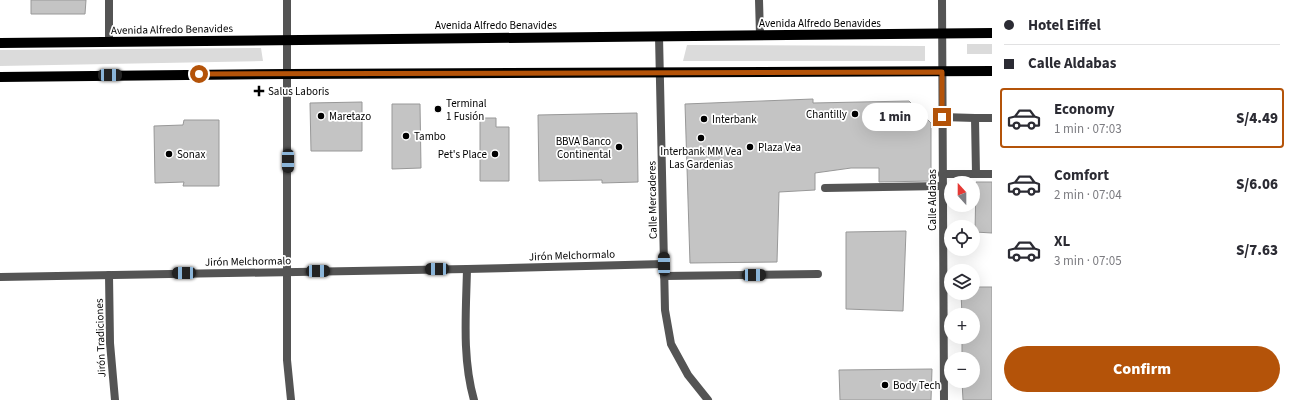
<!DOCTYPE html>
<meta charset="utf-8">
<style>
body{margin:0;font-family:"Source Sans 3",sans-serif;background:#f7f7f7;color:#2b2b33;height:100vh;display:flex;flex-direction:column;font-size:15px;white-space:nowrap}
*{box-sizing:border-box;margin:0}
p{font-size:13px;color:#7c7c81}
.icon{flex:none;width:22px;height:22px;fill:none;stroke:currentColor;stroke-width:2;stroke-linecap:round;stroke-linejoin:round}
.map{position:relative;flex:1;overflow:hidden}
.panel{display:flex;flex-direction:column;background:#fff;width:300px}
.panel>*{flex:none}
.banner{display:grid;align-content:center;height:88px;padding:0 12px;background:#fff}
.needle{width:26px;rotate:339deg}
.controls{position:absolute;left:944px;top:176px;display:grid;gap:8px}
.controls a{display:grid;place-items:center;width:36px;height:36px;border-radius:50%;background:#fff;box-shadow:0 4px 16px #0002;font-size:20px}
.end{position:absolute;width:18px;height:18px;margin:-9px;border:5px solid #b45309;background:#fff;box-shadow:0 0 0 2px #fff}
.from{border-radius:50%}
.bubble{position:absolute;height:28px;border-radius:14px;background:#fff;box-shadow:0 4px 16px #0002;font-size:13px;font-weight:800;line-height:28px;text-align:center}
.car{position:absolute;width:12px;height:24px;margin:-12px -6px;border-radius:5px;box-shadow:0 0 3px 1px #0007;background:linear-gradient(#222 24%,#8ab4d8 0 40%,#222 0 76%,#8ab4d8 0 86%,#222 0)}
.banner b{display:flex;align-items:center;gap:14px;height:38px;font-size:15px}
.banner b+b{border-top:1px solid #e1e1e2}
.banner i{width:10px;height:10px;background:#2b2b33}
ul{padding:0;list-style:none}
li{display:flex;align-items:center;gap:12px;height:60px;margin:0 8px 6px;padding:0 4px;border:2px solid transparent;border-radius:4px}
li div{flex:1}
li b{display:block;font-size:15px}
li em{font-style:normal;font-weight:800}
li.selected{border-color:#b45309}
li>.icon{width:36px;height:36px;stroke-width:1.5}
.button{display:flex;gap:8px;margin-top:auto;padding:8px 12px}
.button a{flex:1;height:46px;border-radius:24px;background:#b45309;color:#fff;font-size:16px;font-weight:800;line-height:46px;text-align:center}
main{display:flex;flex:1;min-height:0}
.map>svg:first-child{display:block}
</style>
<main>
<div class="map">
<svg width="992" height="400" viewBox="0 0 992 400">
<rect width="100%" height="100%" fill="#fff"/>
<g fill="#dbdbdb">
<rect x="967" y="44" width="25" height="10"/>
<polygon points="687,45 925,46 925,61 683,61"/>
<polygon points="261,48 263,61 0,66 0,50"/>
</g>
<g fill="#c4c4c4" stroke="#989898">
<polygon points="31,0 86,0 85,14 31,14"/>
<polygon points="813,99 813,103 909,101 931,123 931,181 879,182 879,168 851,168 815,173 815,190 779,192 777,262 690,263 685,104"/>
<polygon points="362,102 362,151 311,151 310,103"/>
<polygon points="392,104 420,104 421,168 392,169"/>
<polygon points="637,113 638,182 602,183 602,180 539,181 538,115"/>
<polygon points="480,118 496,118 496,127 509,127 509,181 480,181"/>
<polygon points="184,120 219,120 219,186 183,186 184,182 155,183 154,126 183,125"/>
<polygon points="976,182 992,182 992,233 975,232"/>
<polygon points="906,231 903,311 846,309 846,232"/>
<polygon points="973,287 992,287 992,400 963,400 962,381 973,381 973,359 962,359 962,337 973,337 973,315 962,315 961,293 973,293"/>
<polygon points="932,369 931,400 840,400 839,370"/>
</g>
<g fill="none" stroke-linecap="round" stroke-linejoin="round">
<g stroke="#545454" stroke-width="8">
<polyline points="759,0 760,35"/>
<polyline points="942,117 975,118"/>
<polyline points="942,174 992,174"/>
<polyline points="976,174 975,118 992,118"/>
<polyline points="664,276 818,274"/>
</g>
<polyline stroke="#545454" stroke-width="8" points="825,188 942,186"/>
<g stroke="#545454" stroke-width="8">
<polyline points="287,0 287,360 291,400"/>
<polyline points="942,0 944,400"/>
<polyline points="659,36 665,310 671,344 688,375 708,400"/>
<polyline points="109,42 109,0"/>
<path d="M 467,269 C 466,313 462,358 474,400"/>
<polyline points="109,275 110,343 115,400"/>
<polyline points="0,277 467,269 664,264"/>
</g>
<g stroke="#000" stroke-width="10">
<polyline points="0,43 992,33"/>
<polyline points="0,77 288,74 992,71"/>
</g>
</g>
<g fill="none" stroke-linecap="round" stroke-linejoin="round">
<polyline stroke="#b45309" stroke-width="5" points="199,74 942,72 942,117"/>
</g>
<g fill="#000" stroke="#fff" stroke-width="1.5">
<path d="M257 85h4v4h4v4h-4v4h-4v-4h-4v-4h4z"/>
<circle cx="438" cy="109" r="4"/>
<circle cx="855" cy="114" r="4"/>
<circle cx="321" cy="116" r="4"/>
<circle cx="704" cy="119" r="4"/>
<circle cx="406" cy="136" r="4"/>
<circle cx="701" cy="138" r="4"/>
<circle cx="619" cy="147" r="4"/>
<circle cx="750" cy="147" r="4"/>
<circle cx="169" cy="154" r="4"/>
<circle cx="495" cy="154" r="4"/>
<circle cx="885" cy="385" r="4"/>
</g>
<g text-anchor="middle" stroke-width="3.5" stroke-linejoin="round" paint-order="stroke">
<g font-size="11" fill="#000" stroke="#fff">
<text x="820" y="27">Avenida Alfredo Benavides</text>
<text x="496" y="29">Avenida Alfredo Benavides</text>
<text transform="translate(172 29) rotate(-1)" y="4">Avenida Alfredo Benavides</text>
<text transform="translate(652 200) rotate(-91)" y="4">Calle Mercaderes</text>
<text transform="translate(932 200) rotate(-90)" y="4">Calle Aldabas</text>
<text transform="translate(572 255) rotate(-2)" y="4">Jirón Melchormalo</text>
<text transform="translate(248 261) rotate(-1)" y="4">Jirón Melchormalo</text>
<text transform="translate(100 338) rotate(-92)" y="4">Jirón Tradiciones</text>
</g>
<g font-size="11" fill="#000" stroke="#fff" text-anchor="start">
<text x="268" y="95">Salus Laboris</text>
<text x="446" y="107">Terminal<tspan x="446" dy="13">1 Fusión</tspan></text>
<text x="847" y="118" text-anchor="end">Chantilly</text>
<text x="329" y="120">Maretazo</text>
<text x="712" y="123">Interbank</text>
<text x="414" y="140">Tambo</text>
<text x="611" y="145" text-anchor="end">BBVA Banco<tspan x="611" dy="13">Continental</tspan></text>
<text x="758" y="151">Plaza Vea</text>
<text x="701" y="155" text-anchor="middle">Interbank MM Vea<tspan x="701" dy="13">Las Gardenias</tspan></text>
<text x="177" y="158">Sonax</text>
<text x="487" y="158" text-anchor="end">Pet's Place</text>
<text x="893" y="389">Body Tech</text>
</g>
</g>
</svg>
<div class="controls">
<a><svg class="needle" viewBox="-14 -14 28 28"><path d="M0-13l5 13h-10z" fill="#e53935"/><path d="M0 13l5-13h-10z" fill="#7c7c81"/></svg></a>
<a><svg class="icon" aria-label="locate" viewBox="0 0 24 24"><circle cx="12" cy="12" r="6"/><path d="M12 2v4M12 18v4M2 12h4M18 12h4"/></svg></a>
<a><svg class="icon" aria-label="layers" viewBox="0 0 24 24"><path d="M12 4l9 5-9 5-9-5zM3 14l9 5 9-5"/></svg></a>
<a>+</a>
<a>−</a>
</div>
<i class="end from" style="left:199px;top:74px"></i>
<i class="end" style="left:942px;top:117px"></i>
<div class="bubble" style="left:862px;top:103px;width:66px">1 min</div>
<i class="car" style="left:110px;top:75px;rotate:90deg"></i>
<i class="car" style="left:288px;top:161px;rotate:180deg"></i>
<i class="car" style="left:664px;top:264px;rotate:359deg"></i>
<i class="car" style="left:437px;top:269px;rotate:269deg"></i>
<i class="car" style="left:318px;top:271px;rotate:89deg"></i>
<i class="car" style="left:184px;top:273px;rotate:269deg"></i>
<i class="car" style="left:754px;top:275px;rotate:89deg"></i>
</div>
<section class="panel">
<div class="banner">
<b><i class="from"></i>Hotel Eiffel</b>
<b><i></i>Calle Aldabas</b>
</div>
<ul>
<li class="selected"><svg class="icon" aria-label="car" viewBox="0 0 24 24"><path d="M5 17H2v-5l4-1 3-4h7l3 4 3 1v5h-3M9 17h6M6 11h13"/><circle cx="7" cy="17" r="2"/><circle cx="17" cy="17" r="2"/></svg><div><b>Economy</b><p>1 min · 07:03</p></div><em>S/4.49</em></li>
<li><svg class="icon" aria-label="car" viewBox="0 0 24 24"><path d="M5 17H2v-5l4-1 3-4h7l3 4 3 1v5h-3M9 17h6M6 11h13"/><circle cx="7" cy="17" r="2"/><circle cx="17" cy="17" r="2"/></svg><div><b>Comfort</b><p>2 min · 07:04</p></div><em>S/6.06</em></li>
<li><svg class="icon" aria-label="car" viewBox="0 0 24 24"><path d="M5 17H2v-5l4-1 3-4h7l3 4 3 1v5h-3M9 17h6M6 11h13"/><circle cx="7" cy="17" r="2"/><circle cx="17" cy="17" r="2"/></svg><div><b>XL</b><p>3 min · 07:05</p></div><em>S/7.63</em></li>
</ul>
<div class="button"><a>Confirm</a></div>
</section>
</main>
